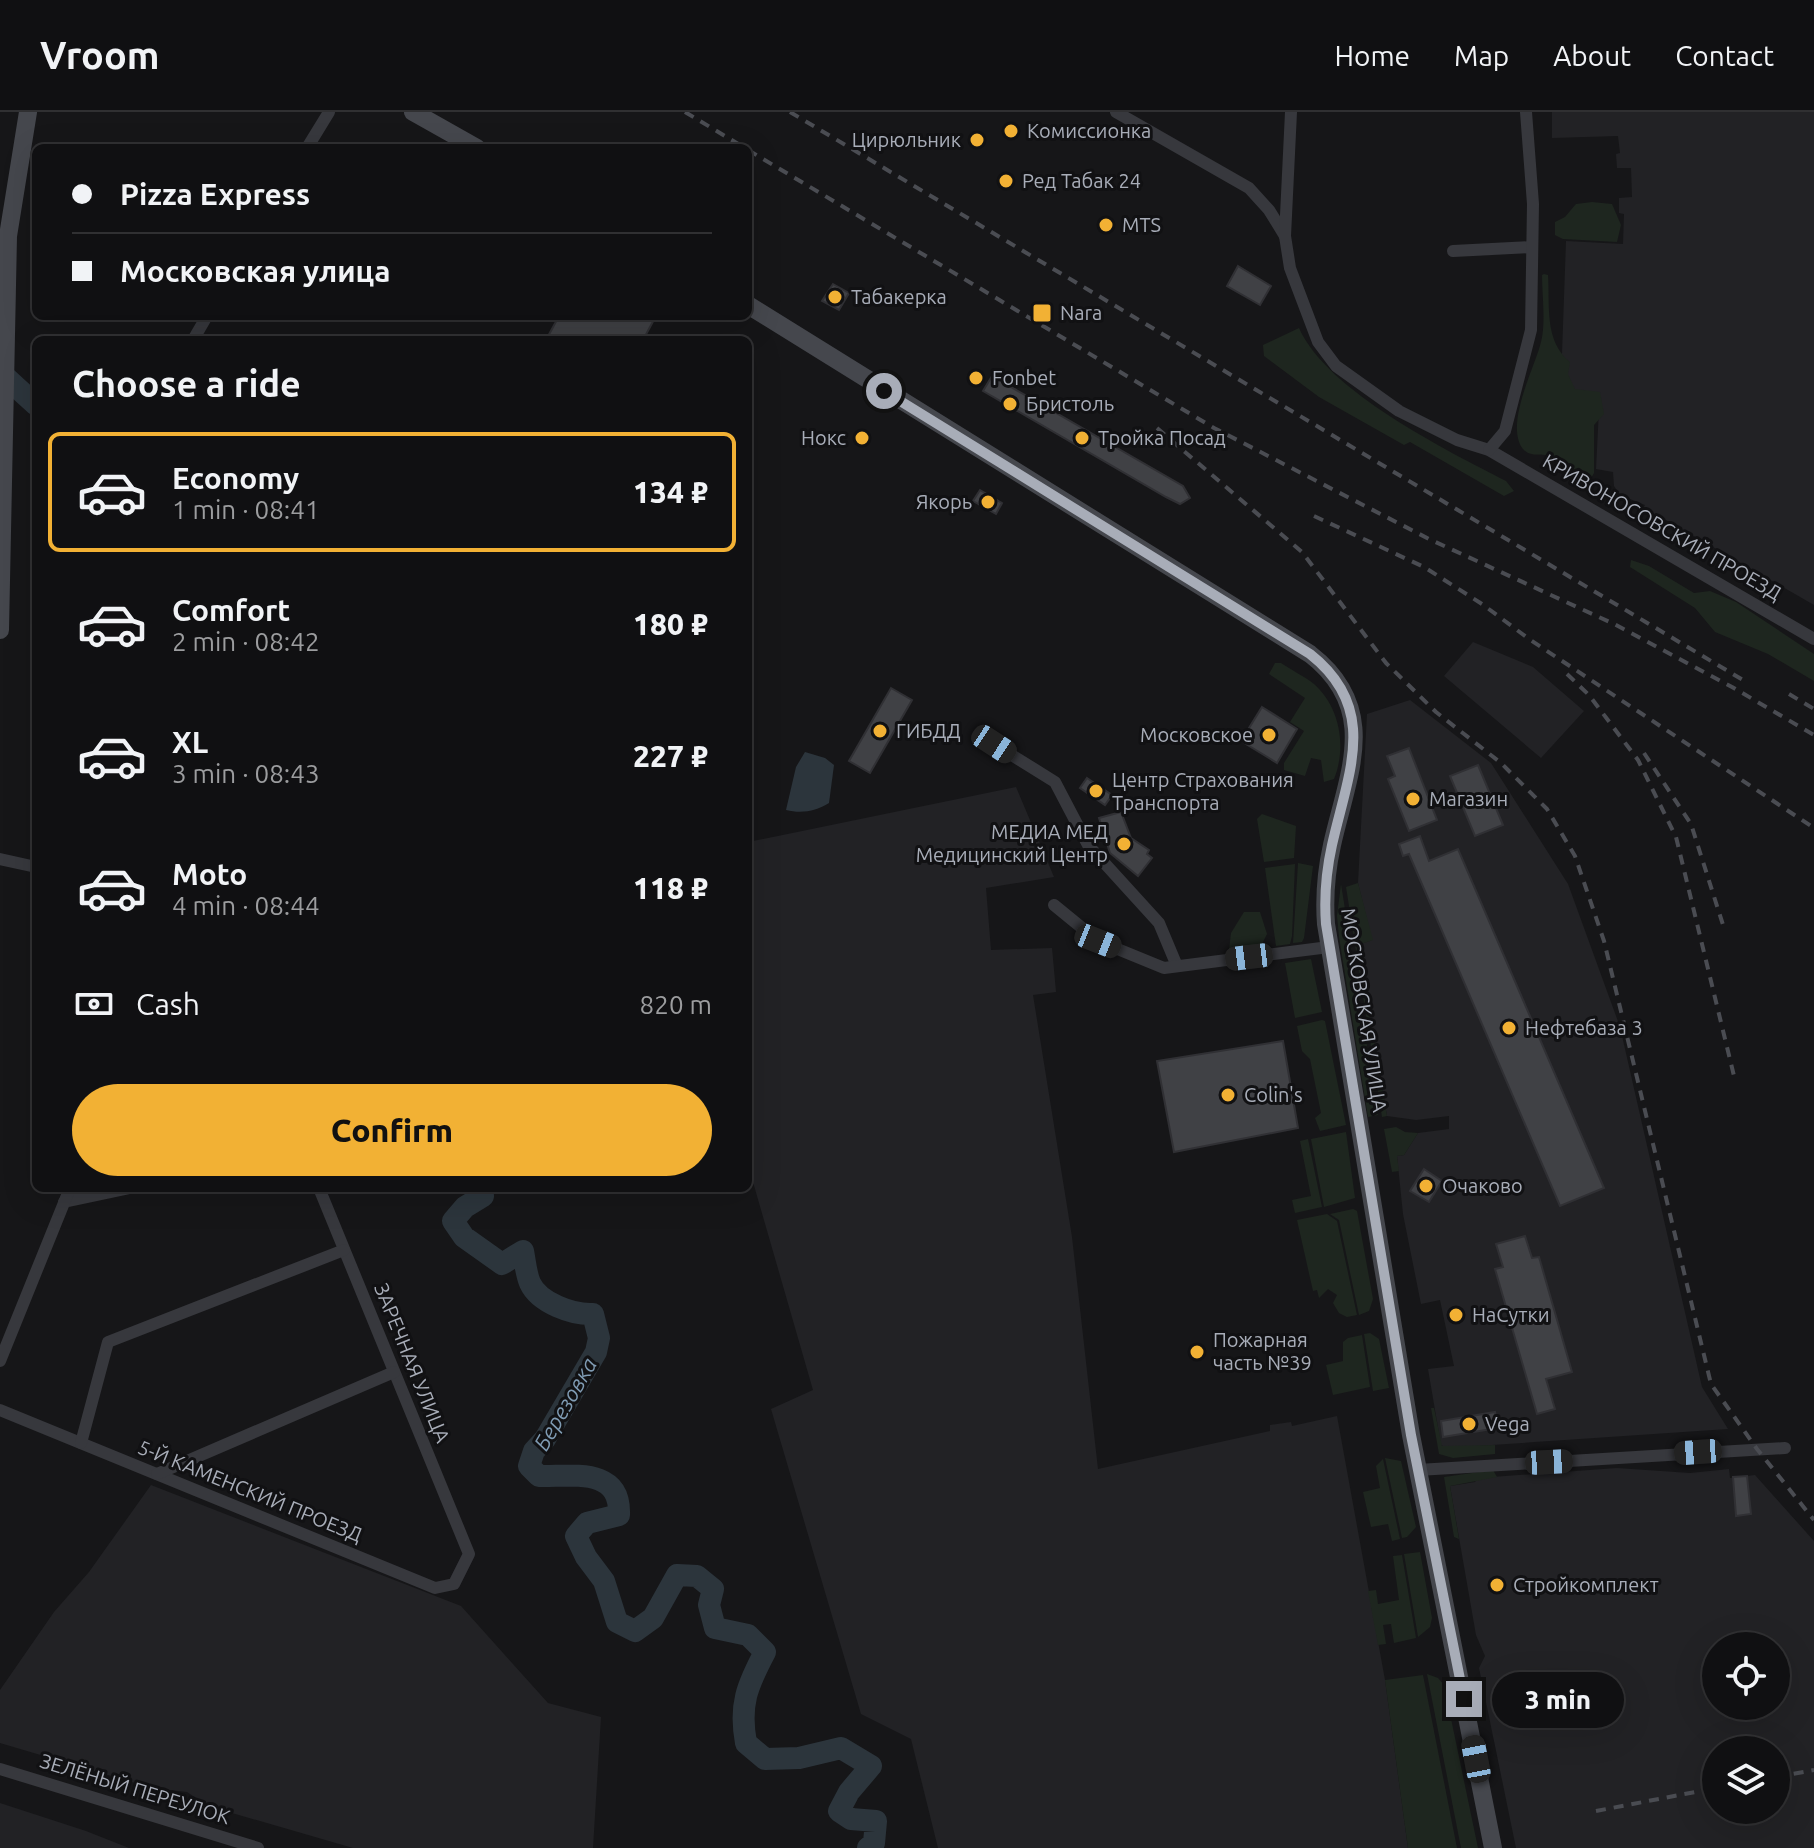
<!DOCTYPE html>
<meta charset="utf-8">
<style>
body{margin:0;font-family:Ubuntu,sans-serif;background:#19191b;color:#f1f3f6;height:100vh;display:flex;flex-direction:column;font-size:30px;white-space:nowrap}
*{box-sizing:border-box;margin:0}
p{font-size:26px;color:#9c9d9f}
.icon{flex:none;width:44px;height:44px;fill:none;stroke:currentColor;stroke-width:2;stroke-linecap:round;stroke-linejoin:round}
.map{position:relative;flex:1;overflow:hidden}
.sheet{position:absolute;left:32px;top:224px;width:720px;height:856px;display:flex;flex-direction:column;background:#101012;border-radius:12px;box-shadow:0 8px 32px #0002,0 0 0 2px #303032}
.sheet>*{flex:none}
.top-card{position:absolute;left:32px;top:32px;width:720px;height:176px;border-radius:12px;box-shadow:0 8px 32px #0002,0 0 0 2px #303032;display:grid;align-content:center;height:176px;padding:0 40px;background:#101012}
.controls{position:absolute;left:1702px;top:1520px;display:grid;gap:16px}
.controls a{display:grid;place-items:center;width:88px;height:88px;border-radius:50%;background:#101012;box-shadow:0 8px 32px #0002,0 0 0 2px #303032;font-size:40px}
.end{position:absolute;width:36px;height:36px;margin:-18px;border:10px solid #a8adb8;background:#111;box-shadow:0 0 0 4px #111}
.from{border-radius:50%}
.bubble{position:absolute;height:56px;border-radius:28px;background:#101012;box-shadow:0 8px 32px #0002,0 0 0 2px #303032;font-size:26px;font-weight:800;line-height:56px;text-align:center}
.car{position:absolute;width:24px;height:48px;margin:-24px -12px;border-radius:10px;box-shadow:0 0 6px 2px #0007;background:linear-gradient(#222 24%,#8ab4d8 0 40%,#222 0 76%,#8ab4d8 0 86%,#222 0)}
.top-card b{display:flex;align-items:center;gap:28px;height:76px;font-size:30px}
.top-card b+b{border-top:2px solid #303032}
.top-card i{width:20px;height:20px;background:#f1f3f6}
ul{padding:0;list-style:none}
li{display:flex;align-items:center;gap:24px;height:120px;margin:0 16px 12px;padding:0 24px;border:4px solid transparent;border-radius:12px}
li div{flex:1}
li b{display:block;font-size:30px}
li em{font-style:normal;font-weight:800}
li.selected{border-color:#f2b134}
li>.icon{width:72px;height:72px;stroke-width:1.5}
h2{padding:0 40px;font-size:36px;line-height:96px}
.pay{display:flex;align-items:center;gap:20px;height:88px;padding:0 40px;font-size:30px}
.pay p{margin-inline-start:auto}
.action{display:flex;gap:16px;margin-top:auto;padding:16px 40px}
.action a{flex:1;height:92px;border-radius:48px;background:#f2b134;color:#111;font-size:32px;font-weight:800;line-height:92px;text-align:center}
header{display:flex;align-items:center;gap:48px;box-sizing:border-box;height:112px;padding:0 40px;background:#101012;border-bottom:2px solid #303032}
header strong{font-size:38px}
nav{display:flex;gap:44px;margin-inline-start:auto;font-size:28px}
.map>svg:first-child{display:block}
</style>
<header>
<strong>Vroom</strong>
<nav><a>Home</a><a>Map</a><a>About</a><a>Contact</a></nav>
</header>
<div class="map">
<svg width="1814" height="1736" viewBox="0 0 1814 1736">
<rect width="100%" height="100%" fill="#161618"/>
<g fill="#222225" fill-rule="evenodd">
<polygon points="1552,0 1814,0 1814,493 1666,408 1664,411 1642,399 1645,393 1620,383 1614,374 1613,360 1596,357 1599,297 1560,298 1566,129 1623,132 1624,102 1619,101 1619,86 1632,85 1631,56 1617,56 1616,42 1620,41 1618,24 1552,26"/>
<polygon points="1473,530 1533,555 1584,599 1541,646 1444,564"/>
<polygon points="1410,588 1491,651 1568,772 1620,915 1702,1275 1728,1317 1447,1336 1441,1333 1428,1257 1454,1254 1440,1188 1421,1192 1403,1102 1397,1044 1404,1043 1418,1021 1449,1017 1449,1004 1416,1008 1387,1004 1358,833 1372,828 1358,771 1367,602"/>
<polygon points="1016,675 1054,765 986,776 991,838 1052,836 1056,880 1033,883 1072,1125 1098,1357 1270,1319 1270,1313 1291,1310 1292,1314 1337,1304 1385,1568 1408,1736 938,1736 911,1627 861,1602 771,1297 813,1278 753,1070 748,1042 748,730"/>
<path d="M 1617,1356 L 1690,1361 L 1729,1357 L 1730,1366 L 1755,1363 L 1814,1429 L 1814,1736 L 1516,1736 L 1479,1556 L 1485,1544 L 1476,1523 L 1450,1374 L 1475,1370 L 1478,1366 ZM 1716,1534 L 1776,1534 L 1776,1594 L 1716,1594 ZM 1716,1638 L 1776,1638 L 1776,1698 L 1716,1698 Z"/>
<polygon points="151,1373 461,1494 548,1591 601,1605 593,1736 353,1736 208,1694 187,1680 152,1676 0,1631 0,1578 54,1500 89,1460"/>
<polygon points="0,1691 86,1719 129,1736 0,1736"/>
</g>
<g fill="#1e261f">
<polygon points="1592,90 1612,92 1621,113 1617,130 1563,127 1555,123 1555,110 1565,105 1576,92"/>
<path d="M 1544,162 L 1548,163 C 1550,194 1544,229 1570,250 L 1568,262 L 1575,277 L 1600,280 L 1604,302 L 1594,313 L 1594,361 L 1587,373 C 1558,369 1571,362 1557,348 C 1548,338 1532,348 1523,337 C 1504,313 1535,255 1541,230 C 1546,210 1542,184 1542,163 Z"/>
<path d="M 1299,216 C 1327,279 1446,338 1506,369 L 1514,379 L 1504,384 L 1410,330 L 1404,333 L 1319,285 L 1264,244 L 1263,233 Z"/>
<polygon points="1631,448 1649,454 1694,481 1710,479 1736,490 1814,542 1814,569 1768,542 1715,520 1695,496 1630,455"/>
<path d="M 1275,551 L 1281,551 C 1291,558 1304,564 1314,572 C 1340,595 1347,635 1334,667 L 1324,670 L 1321,648 L 1311,646 L 1305,664 L 1284,658 L 1284,651 L 1304,619 L 1290,610 L 1305,586 L 1269,562 Z"/>
<polygon points="1262,702 1296,714 1294,746 1264,750 1257,707"/>
<polygon points="1298,751 1313,754 1304,826 1302,830 1293,831"/>
<polygon points="1295,752 1292,824 1290,832 1276,834 1265,756"/>
<polygon points="1358,771 1373,828 1358,833 1387,1004 1382,1005 1346,775"/>
<polygon points="1341,772 1378,1003 1368,1005 1339,825 1337,804"/>
<polygon points="1244,800 1260,800 1267,822 1260,836 1246,841 1229,838 1231,821"/>
<polygon points="1311,847 1322,900 1295,906 1285,851"/>
<polygon points="1322,908 1325,909 1346,1013 1320,1019 1315,1006 1321,1001 1310,947 1302,939 1297,914"/>
<polygon points="1396,1015 1405,1020 1418,1021 1404,1043 1397,1044 1399,1059 1392,1060 1384,1017"/>
<polygon points="1346,1020 1355,1086 1324,1095 1311,1027"/>
<polygon points="1308,1027 1322,1095 1295,1101 1292,1088 1311,1084 1300,1029"/>
<polygon points="1353,1097 1357,1099 1373,1187 1369,1199 1359,1203 1339,1108 1330,1102"/>
<polygon points="1327,1102 1337,1109 1357,1203 1347,1205 1339,1201 1333,1191 1337,1183 1328,1177 1319,1186 1317,1178 1313,1179 1297,1108"/>
<polygon points="1370,1221 1379,1227 1389,1276 1373,1279 1364,1222"/>
<polygon points="1362,1223 1370,1275 1333,1283 1326,1253 1343,1249 1343,1230 1348,1226"/>
<polygon points="1431,1296 1434,1296 1442,1334 1495,1333 1495,1342 1453,1346 1439,1342"/>
<polygon points="1385,1346 1401,1349 1416,1415 1407,1425 1402,1426"/>
<polygon points="1383,1347 1400,1427 1392,1429 1388,1412 1371,1415 1363,1380 1380,1376 1376,1354"/>
<polygon points="1493,1358 1497,1365 1450,1374 1459,1427 1454,1425 1444,1365"/>
<polygon points="1420,1440 1432,1506 1430,1515 1418,1525 1404,1442"/>
<polygon points="1402,1443 1416,1526 1394,1531 1391,1512 1383,1513 1386,1532 1378,1533 1368,1479 1376,1478 1378,1492 1399,1488 1393,1444"/>
<polygon points="1427,1562 1438,1566 1444,1573 1478,1736 1461,1736"/>
<polygon points="1423,1563 1457,1736 1408,1736 1385,1568"/>
</g>
<path fill="#2c353c" d="M 805,640 L 825,646 L 834,653 L 829,691 C 816,699 802,702 786,698 L 796,655 Z"/>
<g fill="none" stroke-linecap="round" stroke-linejoin="round">
<g stroke="#2c353c" stroke-width="22">
<polyline points="0,260 36,293"/>
<path d="M 481,1076 L 483,1084 L 465,1095 L 453,1109 L 464,1125 L 502,1152 L 523,1139 C 525,1149 526,1162 530,1171 C 539,1191 573,1203 593,1202 L 599,1226 L 596,1240 L 545,1327 L 534,1339 L 529,1354 L 539,1364 C 571,1365 621,1354 619,1403 L 587,1411 L 576,1424 L 586,1445 L 604,1469 L 617,1510 L 635,1519 L 653,1506 L 677,1463 L 697,1464 L 713,1477 L 709,1493 L 715,1516 L 748,1523 L 765,1540 C 747,1574 739,1593 746,1631 L 765,1647 L 799,1646 L 841,1636 L 871,1654 L 849,1680 L 839,1699 L 851,1707 L 876,1709 L 874,1731 L 868,1736"/>
</g>
</g>
<g fill="#404145" stroke="#303034" stroke-width="2">
<polygon points="1238,154 1271,174 1260,193 1227,174"/>
<polygon points="833,172 849,181 839,198 822,189"/>
<polygon points="559,204 656,204 643,228 546,228"/>
<polygon points="992,264 1183,374 1190,386 1180,392 1166,385 983,279"/>
<polygon points="980,378 1002,391 996,402 973,389"/>
<polygon points="891,576 912,588 870,661 849,649"/>
<polygon points="1262,595 1297,617 1277,651 1241,629"/>
<polygon points="1409,636 1437,708 1409,719 1388,667 1395,664 1387,644"/>
<polygon points="1478,653 1503,713 1475,724 1450,664"/>
<polygon points="1087,666 1112,683 1105,693 1080,676"/>
<polygon points="1121,700 1131,726 1149,738 1147,742 1152,746 1138,764 1110,741 1099,706"/>
<polygon points="1420,724 1429,749 1458,737 1604,1076 1560,1094 1409,742 1403,744 1399,732"/>
<polygon points="1283,929 1298,1016 1174,1040 1157,949"/>
<polygon points="1424,1057 1442,1069 1429,1090 1410,1079"/>
<polygon points="1525,1124 1532,1146 1539,1145 1572,1260 1546,1267 1555,1297 1537,1302 1495,1157 1503,1155 1496,1132"/>
<polygon points="1495,1300 1498,1316 1443,1325 1441,1309"/>
<polygon points="1747,1364 1751,1402 1736,1404 1733,1365"/>
</g>
<g fill="none" stroke-linecap="round" stroke-linejoin="round">
<g stroke="#37383d" stroke-width="12">
<polyline points="1116,0 1249,76 1269,98 1285,124"/>
<polyline points="1291,0 1285,124 1290,156 1318,230 1336,254 1399,299 1457,328 1489,338 1814,527"/>
<polyline points="307,36 329,0"/>
<polyline points="1453,139 1532,135"/>
<polyline points="193,228 207,204"/>
<polyline points="1489,338 1505,319 1531,218 1533,92 1526,0"/>
<polyline points="994,632 1055,670 1088,733 1159,811 1177,854"/>
<polyline points="0,747 36,755"/>
<polyline points="1054,793 1098,829 1164,856 1329,835"/>
<polyline points="64,1090 130,1076"/>
<polyline points="0,1249 70,1076"/>
<polyline points="0,1298 435,1476 454,1472 469,1442 319,1076"/>
<polyline points="81,1331 108,1230 344,1138"/>
<polyline points="1418,1358 1785,1336"/>
<polyline points="157,1362 394,1260"/>
<polyline points="0,1657 258,1736"/>
</g>
<g stroke="#45474d" stroke-width="18">
<polyline points="413,0 477,36"/>
<path d="M 748,193 L 1310,542 C 1381,597 1348,661 1332,733 C 1326,760 1324,785 1326,812 L 1411,1323 L 1493,1736"/>
<polyline points="0,518 8,124 28,0"/>
</g>
<g stroke="#4a4c52" stroke-width="4" stroke-dasharray="10 8" stroke-linecap="butt">
<polyline points="685,0 745,36"/>
<polyline points="790,0 1748,571"/>
<polyline points="748,38 1214,316 1429,427 1614,512 1732,575 1814,623"/>
<polyline points="1157,316 1302,440 1386,551 1436,600 1501,651 1547,697 1575,744 1604,829 1711,1272 1757,1337 1814,1408"/>
<polyline points="1314,404 1424,455 1482,492 1529,527 1814,716"/>
<polyline points="1567,562 1589,583 1638,648 1676,725 1735,968"/>
<polyline points="1789,582 1814,597"/>
<polyline points="1644,641 1691,712 1724,816"/>
<polyline points="1776,1665 1814,1658"/>
<polyline points="1596,1699 1716,1676"/>
</g>
</g>
<g fill="none" stroke-linecap="round" stroke-linejoin="round">
<path stroke="#a8adb8" stroke-width="10" d="M 884,279 L 1310,542 C 1380,597 1348,661 1332,733 C 1326,760 1324,785 1326,812 L 1411,1323 L 1464,1587"/>
</g>
<g fill="#f2b134" stroke="#111113" stroke-width="3">
<circle cx="1011" cy="19" r="8"/>
<circle cx="977" cy="28" r="8"/>
<circle cx="1006" cy="69" r="8"/>
<circle cx="1106" cy="113" r="8"/>
<circle cx="835" cy="185" r="8"/>
<rect x="1032" y="191" width="20" height="20" rx="4"/>
<circle cx="976" cy="266" r="8"/>
<circle cx="1010" cy="292" r="8"/>
<circle cx="862" cy="326" r="8"/>
<circle cx="1082" cy="326" r="8"/>
<circle cx="988" cy="390" r="8"/>
<circle cx="880" cy="619" r="8"/>
<circle cx="1269" cy="623" r="8"/>
<circle cx="1096" cy="679" r="8"/>
<circle cx="1413" cy="687" r="8"/>
<circle cx="1124" cy="732" r="8"/>
<circle cx="1509" cy="916" r="8"/>
<circle cx="1228" cy="983" r="8"/>
<circle cx="1426" cy="1074" r="8"/>
<circle cx="1456" cy="1203" r="8"/>
<circle cx="1197" cy="1240" r="8"/>
<circle cx="1469" cy="1312" r="8"/>
<circle cx="1497" cy="1473" r="8"/>
</g>
<g text-anchor="middle" stroke-width="6" stroke-linejoin="round" paint-order="stroke">
<g font-size="20" fill="#a8adb8" stroke="#111113" text-anchor="start">
<text x="1027" y="26">Комиссионка</text>
<text x="961" y="35" text-anchor="end">Цирюльник</text>
<text x="1022" y="76">Ред Табак 24</text>
<text x="1122" y="120">MTS</text>
<text x="851" y="192">Табакерка</text>
<text x="1060" y="208">Nara</text>
<text x="992" y="273">Fonbet</text>
<text x="1026" y="299">Бристоль</text>
<text x="846" y="333" text-anchor="end">Нокс</text>
<text x="1098" y="333">Тройка Посад</text>
<text x="972" y="397" text-anchor="end">Якорь</text>
<text x="896" y="626">ГИБДД</text>
<text x="1253" y="630" text-anchor="end">Московское</text>
<text x="1112" y="675">Центр Страхования<tspan x="1112" dy="23">Транспорта</tspan></text>
<text x="1429" y="694">Магазин</text>
<text x="1108" y="727" text-anchor="end">МЕДИА МЕД<tspan x="1108" dy="23">Медицинский Центр</tspan></text>
<text x="1525" y="923">Нефтебаза 3</text>
<text x="1244" y="990">Colin's</text>
<text x="1442" y="1081">Очаково</text>
<text x="1472" y="1210">НаСутки</text>
<text x="1213" y="1235">Пожарная<tspan x="1213" dy="23">часть №39</tspan></text>
<text x="1485" y="1319">Vega</text>
<text x="1513" y="1480">Стройкомплект</text>
</g>
<g font-size="20" fill="#a8adb8" stroke="#111113">
<text transform="translate(1662 415) rotate(30)" y="7">КРИВОНОСОВСКИЙ ПРОЕЗД</text>
<text transform="translate(1364 898) rotate(81)" y="7">МОСКОВСКАЯ УЛИЦА</text>
<text transform="translate(412 1251) rotate(68)" y="7">ЗАРЕЧНАЯ УЛИЦА</text>
<text transform="translate(250 1379) rotate(22)" y="7">5-Й КАМЕНСКИЙ ПРОЕЗД</text>
<text transform="translate(135 1677) rotate(17)" y="7">ЗЕЛЁНЫЙ ПЕРЕУЛОК</text>
</g>
<g font-size="22" font-style="italic" fill="#7f9bb3" stroke="#111113">
<text transform="translate(565 1292) rotate(-60)" y="8">Березовка</text>
</g>
</g>
</svg>
<div class="controls">
<a><svg class="icon" aria-label="locate" viewBox="0 0 24 24"><circle cx="12" cy="12" r="6"/><path d="M12 2v4M12 18v4M2 12h4M18 12h4"/></svg></a>
<a><svg class="icon" aria-label="layers" viewBox="0 0 24 24"><path d="M12 4l9 5-9 5-9-5zM3 14l9 5 9-5"/></svg></a>
</div>
<i class="end from" style="left:884px;top:279px"></i>
<i class="end" style="left:1464px;top:1587px"></i>
<div class="bubble" style="left:1492px;top:1560px;width:132px">3 min</div>
<i class="car" style="left:994px;top:632px;rotate:123deg"></i>
<i class="car" style="left:1098px;top:829px;rotate:112deg"></i>
<i class="car" style="left:1249px;top:845px;rotate:263deg"></i>
<i class="car" style="left:1698px;top:1340px;rotate:266deg"></i>
<i class="car" style="left:1549px;top:1350px;rotate:87deg"></i>
<i class="car" style="left:1476px;top:1647px;rotate:349deg"></i>
<div class="top-card">
<b><i class="from"></i>Pizza Express</b>
<b><i></i>Московская улица</b>
</div>
<section class="sheet">
<h2>Choose a ride</h2>
<ul>
<li class="selected"><svg class="icon" aria-label="car" viewBox="0 0 24 24"><path d="M5 17H2v-5l4-1 3-4h7l3 4 3 1v5h-3M9 17h6M6 11h13"/><circle cx="7" cy="17" r="2"/><circle cx="17" cy="17" r="2"/></svg><div><b>Economy</b><p>1 min · 08:41</p></div><em>134 ₽</em></li>
<li><svg class="icon" aria-label="car" viewBox="0 0 24 24"><path d="M5 17H2v-5l4-1 3-4h7l3 4 3 1v5h-3M9 17h6M6 11h13"/><circle cx="7" cy="17" r="2"/><circle cx="17" cy="17" r="2"/></svg><div><b>Comfort</b><p>2 min · 08:42</p></div><em>180 ₽</em></li>
<li><svg class="icon" aria-label="car" viewBox="0 0 24 24"><path d="M5 17H2v-5l4-1 3-4h7l3 4 3 1v5h-3M9 17h6M6 11h13"/><circle cx="7" cy="17" r="2"/><circle cx="17" cy="17" r="2"/></svg><div><b>XL</b><p>3 min · 08:43</p></div><em>227 ₽</em></li>
<li><svg class="icon" aria-label="car" viewBox="0 0 24 24"><path d="M5 17H2v-5l4-1 3-4h7l3 4 3 1v5h-3M9 17h6M6 11h13"/><circle cx="7" cy="17" r="2"/><circle cx="17" cy="17" r="2"/></svg><div><b>Moto</b><p>4 min · 08:44</p></div><em>118 ₽</em></li>
</ul>
<div class="pay"><svg class="icon" aria-label="cash" viewBox="0 0 24 24"><path d="M3 7h18v10H3z"/><circle cx="12" cy="12" r="2"/></svg>Cash<p>820 m</p></div>
<div class="action"><a>Confirm</a></div>
</section>
</div>
